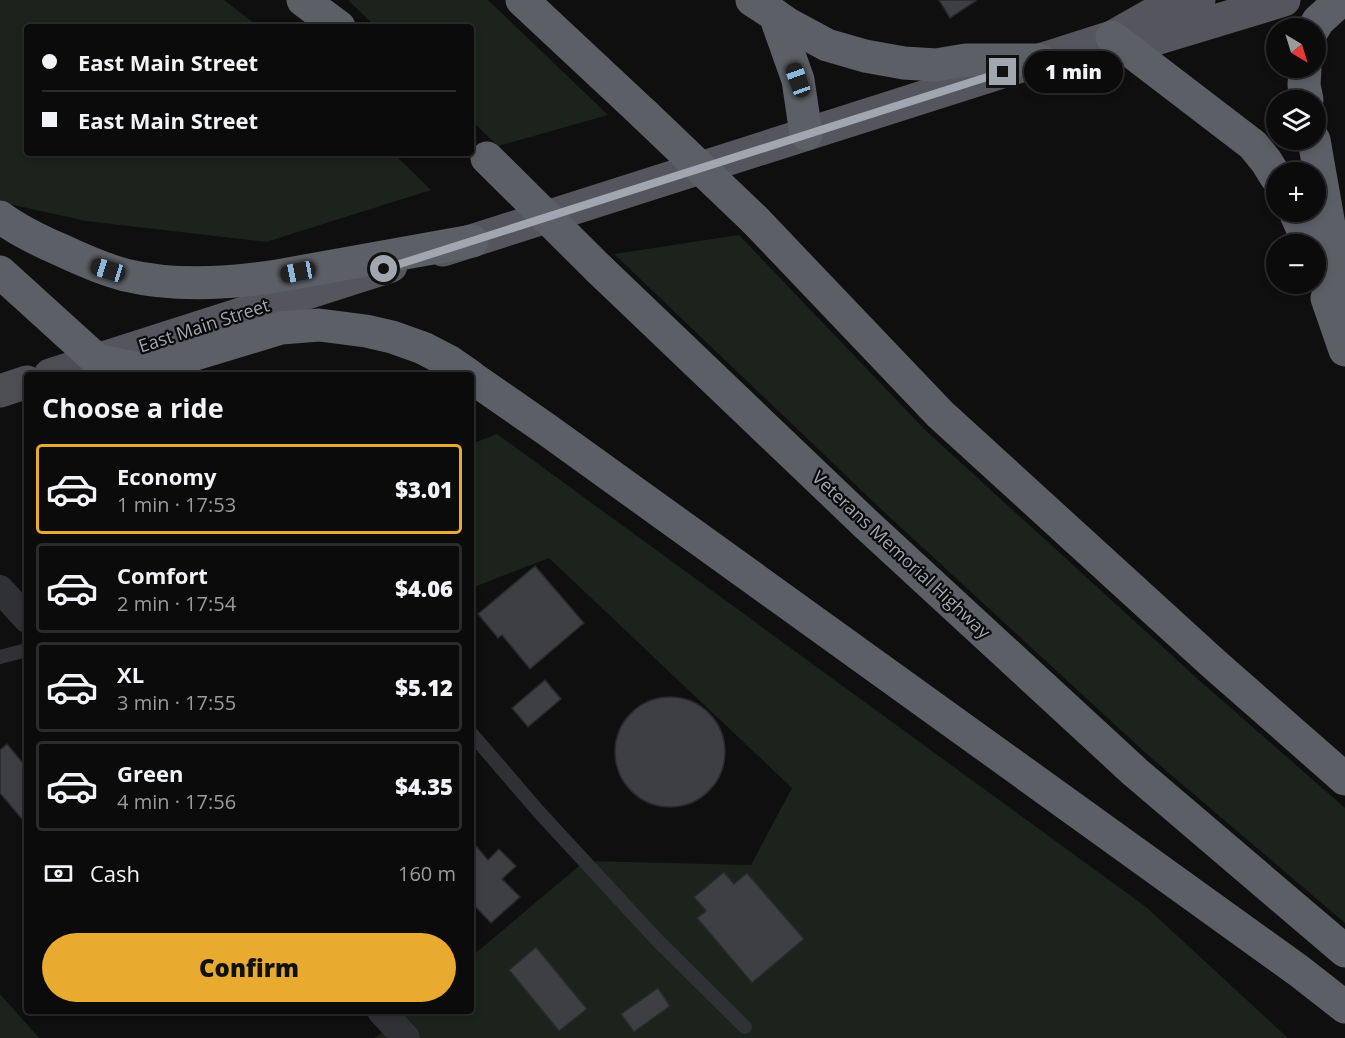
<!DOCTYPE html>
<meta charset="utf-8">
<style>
body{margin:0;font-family:"Open Sans",sans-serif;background:#141415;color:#f1f3f6;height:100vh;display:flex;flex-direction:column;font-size:22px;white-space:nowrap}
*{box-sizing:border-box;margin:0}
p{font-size:20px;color:#9a9b9d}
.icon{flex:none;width:33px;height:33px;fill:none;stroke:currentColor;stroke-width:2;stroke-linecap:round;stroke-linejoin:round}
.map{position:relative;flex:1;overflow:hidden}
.details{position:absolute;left:24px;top:372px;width:450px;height:642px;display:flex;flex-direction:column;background:#0b0b0c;border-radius:6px;box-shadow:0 3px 9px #0003,0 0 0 2px #2b2b2d}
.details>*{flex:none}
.hud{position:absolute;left:24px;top:24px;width:450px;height:132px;border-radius:6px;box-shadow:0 3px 9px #0003,0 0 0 2px #2b2b2d;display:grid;align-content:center;height:132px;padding:0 18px;background:#0b0b0c}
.needle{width:39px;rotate:142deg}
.fabs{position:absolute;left:1266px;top:18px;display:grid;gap:12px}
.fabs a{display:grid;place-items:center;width:60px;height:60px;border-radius:50%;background:#0b0b0c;box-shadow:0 3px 9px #0003,0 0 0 2px #2b2b2d;font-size:30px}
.end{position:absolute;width:27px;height:27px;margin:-14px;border:8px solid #a1a6b1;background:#111;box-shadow:0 0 0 3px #111}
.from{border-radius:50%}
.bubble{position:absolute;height:42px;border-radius:21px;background:#0b0b0c;box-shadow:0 3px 9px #0003,0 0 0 2px #2b2b2d;font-size:20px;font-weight:800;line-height:42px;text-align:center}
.car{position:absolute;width:18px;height:36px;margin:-18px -9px;border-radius:8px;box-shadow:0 0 4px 2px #0007;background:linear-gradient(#222 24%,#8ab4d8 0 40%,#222 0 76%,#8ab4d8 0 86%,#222 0)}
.hud b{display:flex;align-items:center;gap:21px;height:57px;font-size:22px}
.hud b+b{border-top:2px solid #2b2b2d}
.hud i{width:15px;height:15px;background:#f1f3f6}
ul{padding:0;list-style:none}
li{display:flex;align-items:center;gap:18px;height:90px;margin:0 12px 9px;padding:0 6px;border:3px solid #2b2b2d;border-radius:6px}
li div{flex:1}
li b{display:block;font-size:22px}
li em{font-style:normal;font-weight:800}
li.on{border-color:#e8ab30}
li>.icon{width:54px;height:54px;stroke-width:1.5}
h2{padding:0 18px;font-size:27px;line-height:72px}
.pay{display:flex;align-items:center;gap:15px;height:66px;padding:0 18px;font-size:22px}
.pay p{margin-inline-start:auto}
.action{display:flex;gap:12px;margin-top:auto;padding:12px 18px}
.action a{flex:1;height:69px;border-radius:36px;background:#e8ab30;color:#111;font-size:24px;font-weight:800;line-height:69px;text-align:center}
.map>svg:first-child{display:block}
</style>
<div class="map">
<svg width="1345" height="1038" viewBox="0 0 1345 1038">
<rect width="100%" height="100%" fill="#0f0f10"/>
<g fill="#1c231d">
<polygon points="0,0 224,0 259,27 27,27 27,153 393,153 431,190 266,242 86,221 0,202"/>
<polygon points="348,0 488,0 608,115 498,146 471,120 471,27 376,27"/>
<polygon points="739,235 925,430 1200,681 1345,808 1345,923 1149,756 881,509 614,254"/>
<polygon points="497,434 1146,907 1288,1038 375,1038 407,1011 471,1011 471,957 585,861 751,865 792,788 549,558 471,588 471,526 476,520 471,506 471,444"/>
<polygon points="0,994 39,1038 0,1038"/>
</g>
<g fill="#3e3f43" stroke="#29292c" stroke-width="1.5">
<polygon points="939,0 975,0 976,1 950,18"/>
<polygon points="535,566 584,623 530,669 502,635 498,638 478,614"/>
<polygon points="545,680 561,699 528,727 512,708"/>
<circle cx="670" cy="752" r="55"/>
<polygon points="7,744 27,768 27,825 0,793 0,750"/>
<polygon points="475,845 488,860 499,849 516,866 502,879 520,897 491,923 471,902 471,848"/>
<polygon points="724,872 734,884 747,873 804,939 752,983 697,918 706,911 694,897"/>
<polygon points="536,947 587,1009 559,1031 509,970"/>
<polygon points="658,988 670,1006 634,1032 621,1014"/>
</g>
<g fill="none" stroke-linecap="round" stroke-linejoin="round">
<g stroke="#303135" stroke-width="14">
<polyline points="0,657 27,650"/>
<polyline points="471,733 539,812 658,941 745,1027"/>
</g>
<g stroke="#303135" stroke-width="28">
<polyline points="0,589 27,619"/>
<polyline points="381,1011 406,1038"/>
</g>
<g stroke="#4d4e54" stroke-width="33">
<polyline points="50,375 97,360"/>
<polyline points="0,391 27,382"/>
</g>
<g stroke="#55565d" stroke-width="33">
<polyline points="1112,37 1149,41 1284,0"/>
<polyline points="443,250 1112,37 1149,16 1199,0"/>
<polyline points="97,360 391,266"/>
</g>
<g stroke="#5d5f66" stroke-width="33">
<polyline points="303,0 339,27"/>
<polyline points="522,0 644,114"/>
<polyline points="752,0 775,15 798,80 806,134"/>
<polyline points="775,15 788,24 827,45 865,56 904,63 936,65 966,60 1039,60"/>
<polyline points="1314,28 1318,21 1341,0"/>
<polyline points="1112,37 1253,145 1266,161 1276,177"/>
<polyline points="1305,68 1304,85 1307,100"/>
<polyline points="1314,140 1345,316"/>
<polyline points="1295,212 1309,244"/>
<path d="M 0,217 C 19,231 40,241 61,250 C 82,260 103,269 125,275 C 175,287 227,284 277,276 L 472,241"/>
<polyline points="755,220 940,414 1214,664 1345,779"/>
<polyline points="600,270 866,524 1135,772 1345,951"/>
<polyline points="0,272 97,360 143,370 281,328 319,325 366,331 392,337 423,348 450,362 469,375"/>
<polyline points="1327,298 1345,350"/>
<polyline points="471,377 546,429 1299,971 1345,1007"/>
</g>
<g stroke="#5d5f66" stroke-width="33">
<polyline points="644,114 755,220"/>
<polyline points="487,158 600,270"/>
</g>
</g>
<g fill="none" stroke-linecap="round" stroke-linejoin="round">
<polyline stroke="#a1a6b1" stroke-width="8" points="384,269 1003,72"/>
</g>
<g text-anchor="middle" stroke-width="4.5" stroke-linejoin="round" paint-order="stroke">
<g font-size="18" fill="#a1a6b1" stroke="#0a0a0b">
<text transform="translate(204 326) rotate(-18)" y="6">East Main Street</text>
<text transform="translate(901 555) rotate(43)" y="6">Veterans Memorial Highway</text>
</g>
</g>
</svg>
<div class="fabs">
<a><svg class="needle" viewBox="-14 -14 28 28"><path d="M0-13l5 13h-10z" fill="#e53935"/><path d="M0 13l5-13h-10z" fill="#9a9b9d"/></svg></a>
<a><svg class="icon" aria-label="layers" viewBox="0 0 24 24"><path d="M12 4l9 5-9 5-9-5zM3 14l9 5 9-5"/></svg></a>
<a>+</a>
<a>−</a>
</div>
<i class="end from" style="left:384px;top:269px"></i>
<i class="end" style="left:1003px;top:72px"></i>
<div class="bubble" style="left:1024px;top:51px;width:99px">1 min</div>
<i class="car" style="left:798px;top:80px;rotate:340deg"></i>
<i class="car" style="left:108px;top:270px;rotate:287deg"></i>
<i class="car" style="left:298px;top:272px;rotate:259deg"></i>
<div class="hud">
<b><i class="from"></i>East Main Street</b>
<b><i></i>East Main Street</b>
</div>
<section class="details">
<h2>Choose a ride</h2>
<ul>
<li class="on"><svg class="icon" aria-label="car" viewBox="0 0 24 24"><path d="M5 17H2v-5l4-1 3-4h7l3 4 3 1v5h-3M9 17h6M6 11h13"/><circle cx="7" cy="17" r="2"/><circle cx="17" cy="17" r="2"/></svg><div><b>Economy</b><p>1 min · 17:53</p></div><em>$3.01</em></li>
<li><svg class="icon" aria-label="car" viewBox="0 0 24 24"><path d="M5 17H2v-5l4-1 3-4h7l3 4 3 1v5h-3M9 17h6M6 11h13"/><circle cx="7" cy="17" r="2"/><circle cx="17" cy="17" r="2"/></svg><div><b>Comfort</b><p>2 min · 17:54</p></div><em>$4.06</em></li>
<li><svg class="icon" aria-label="car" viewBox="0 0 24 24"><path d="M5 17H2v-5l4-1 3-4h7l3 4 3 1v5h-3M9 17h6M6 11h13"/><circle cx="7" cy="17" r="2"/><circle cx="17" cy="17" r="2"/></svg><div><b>XL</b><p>3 min · 17:55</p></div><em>$5.12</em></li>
<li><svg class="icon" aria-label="car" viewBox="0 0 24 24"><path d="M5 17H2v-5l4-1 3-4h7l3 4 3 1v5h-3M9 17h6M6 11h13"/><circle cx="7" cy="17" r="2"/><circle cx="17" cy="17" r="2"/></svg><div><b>Green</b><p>4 min · 17:56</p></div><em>$4.35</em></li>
</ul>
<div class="pay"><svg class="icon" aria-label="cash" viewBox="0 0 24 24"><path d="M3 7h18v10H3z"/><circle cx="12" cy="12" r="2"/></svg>Cash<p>160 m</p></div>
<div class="action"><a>Confirm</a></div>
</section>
</div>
